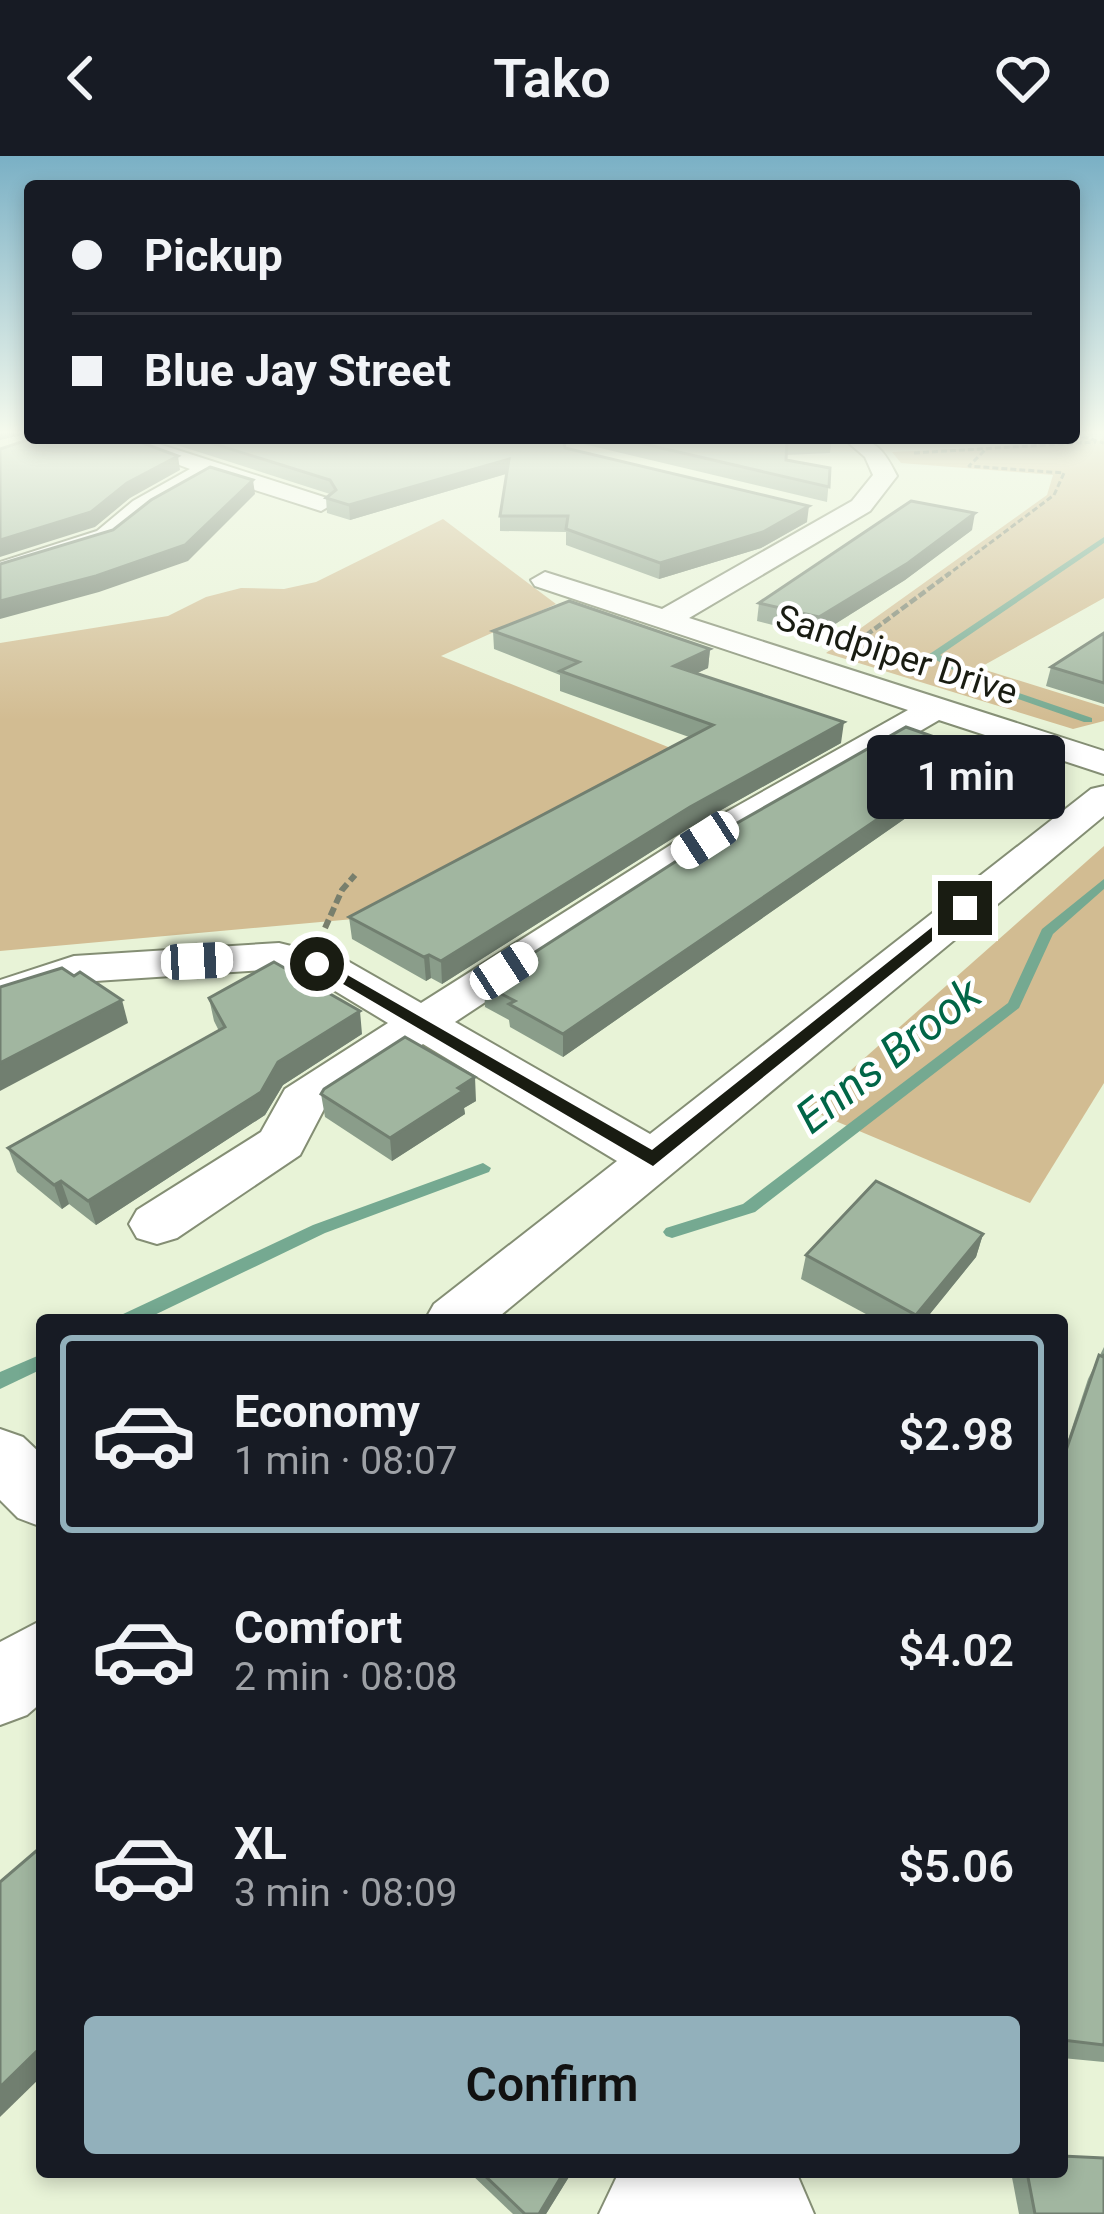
<!DOCTYPE html>
<meta charset="utf-8">
<style>
body{margin:0;font-family:Roboto,sans-serif;background:#242831;color:#f1f3f6;height:100vh;display:flex;flex-direction:column;font-size:45px;white-space:nowrap}
*{box-sizing:border-box;margin:0}
p{font-size:39px;color:#9ea1a6}
.icon{flex:none;width:66px;height:66px;fill:none;stroke:currentColor;stroke-width:2;stroke-linecap:round;stroke-linejoin:round}
.map{position:relative;flex:1;overflow:hidden}
.details{position:absolute;left:36px;top:1158px;width:1032px;height:864px;display:flex;flex-direction:column;background:#171b24;border-radius:12px;box-shadow:0 6px 18px #0003}
.details>*{flex:none}
.hud{position:absolute;left:24px;top:24px;width:1056px;height:264px;border-radius:12px;box-shadow:0 6px 18px #0003;display:grid;align-content:center;height:264px;padding:0 48px;background:#171b24}
.end{position:absolute;width:54px;height:54px;margin:-27px;border:15px solid #191c12;background:#fff;box-shadow:0 0 0 6px #fff}
.from{border-radius:50%}
.bubble{position:absolute;height:84px;border-radius:12px;background:#171b24;box-shadow:0 6px 18px #0003;font-size:39px;font-weight:600;line-height:84px;text-align:center}
.car{position:absolute;width:36px;height:72px;margin:-36px -18px;border-radius:15px;box-shadow:0 0 9px 3px #0007;background:linear-gradient(#fff 24%,#345 0 40%,#fff 0 76%,#345 0 86%,#fff 0)}
.hud b{display:flex;align-items:center;gap:42px;height:114px;font-size:45px}
.hud b+b{border-top:3px solid #363941}
.hud i{width:30px;height:30px;background:#f1f3f6}
ul{padding:21px 0 0;list-style:none}
li{display:flex;align-items:center;gap:36px;height:198px;margin:0 24px 18px;padding:0 24px;border:6px solid transparent;border-radius:12px}
li div{flex:1}
li b{display:block;font-size:45px}
li em{font-style:normal;font-weight:600}
li.active{border-color:#92b0bb}
li>.icon{width:108px;height:108px;stroke-width:1.5}
.action{display:flex;gap:24px;margin-top:auto;padding:24px 48px}
.action a{flex:1;height:138px;border-radius:12px;background:#92b0bb;color:#111;font-size:48px;font-weight:600;line-height:138px;text-align:center}
header{display:flex;justify-content:space-between;align-items:center;height:156px;padding:0 48px;background:#171b24;font-size:54px;font-weight:600}
.map>svg:first-child{display:block}
</style>
<header><svg class="icon" aria-label="back" viewBox="0 0 24 24"><path d="M15 5l-7 7 7 7"/></svg>Tako<svg class="icon" aria-label="heart" viewBox="0 0 24 24"><path d="M12 20l-8-8c-3-5 5-10 8-4 3-6 11-1 8 4z"/></svg></header>
<div class="map">
<svg width="1104" height="2058" viewBox="0 0 1104 2058">
<rect width="100%" height="100%" fill="#e8f3d7"/>
<g fill="#d2bc92">
<polygon points="1074,280 1099,285 1104,281 1104,442 979,512 1104,551 1104,565 1073,573 826,497 1047,339 1053,319 901,307 892,296 1038,289 1036,282"/>
<polygon points="443,363 556,448 441,500 683,597 365,762 0,795 0,487 168,460 206,441 241,432 284,433 316,426"/>
<polygon points="1104,690 1104,927 1030,1047 807,953"/>
</g>
<g fill="none" stroke-linecap="round" stroke-linejoin="round">
<g fill="#75a991" fill-rule="evenodd">
<polygon points="1104,381 1104,387 940,499 984,525 1092,562 1092,566 1084,566 978,529 928,499"/>
<polygon points="1104,723 1104,733 1053,778 1019,852 755,1056 672,1082 666,1080 663,1076 666,1072 743,1048 1008,847 1042,773"/>
<polygon points="483,1007 491,1012 489,1016 325,1077 144,1164 118,1164 121,1159 313,1069"/>
<polygon points="42,1198 42,1213 0,1233 0,1216"/>
</g>
<g stroke="#848e74" stroke-width="4">
<g id="minor">
<polygon points="107,282 140,282 330,343 333,348 321,355 211,320 151,355 115,385 0,423 0,406 97,375 133,345 190,313"/>
<path d="M 843,282 C 875,282 883,292 897,320 L 870,355 L 689,462 L 1104,595 L 1104,618 L 939,564 L 719,692 L 455,866 L 650,978 L 1091,633 L 1104,630 L 1104,660 L 495,1164 L 425,1164 L 434,1148 L 617,1005 L 423,888 L 324,953 L 300,999 L 177,1082 L 157,1088 L 137,1082 L 129,1068 L 137,1054 L 261,976 L 285,933 L 388,867 L 312,821 L 279,813 L 80,826 L 0,853 L 0,824 L 74,800 L 279,787 L 344,803 L 421,847 L 691,676 L 908,554 L 535,430 L 531,424 L 545,416 L 662,453 L 852,345 L 873,319 L 865,301 Z"/>
<polygon points="0,1273 23,1281 42,1299 42,1371 18,1362 0,1344"/>
<polygon points="42,1464 42,1546 27,1559 0,1569 0,1486"/>
<polygon points="619,2016 796,2016 814,2058 599,2058"/>
</g>
</g>
<g stroke="#787f6d" stroke-width="3" stroke-dasharray="6 3" stroke-linecap="butt">
<polyline points="1074,278 1104,287"/>
<polyline points="914,297 1096,286"/>
<polyline points="946,420 1054,339 1064,317 969,310 985,294"/>
</g>
<polyline stroke="#787f6d" stroke-width="4.5" stroke-dasharray="8 3" stroke-linecap="butt" points="857,486 950,417"/>
<polyline stroke="#787f6d" stroke-width="6" stroke-dasharray="9 4.5" stroke-linecap="butt" points="325,772 342,734 355,719"/>
<use href="#minor" fill="#fff" fill-rule="evenodd"/>
</g>
<g fill="#8a9d8a">
<polygon points="155,282 842,282 841,286 831,287 830,297 786,299 786,304 830,312 827,346 575,286 564,289 565,292 807,366 761,392 659,423 566,389 566,376 500,375 500,360 506,318 350,364 327,357 326,342 330,338"/>
<polygon points="972,374 905,424 816,480 757,465 759,447"/>
<polygon points="493,475 710,493 708,512 697,517 841,587 689,672 442,828 431,822 426,825 352,783 349,761 689,581 560,535 560,519 494,493"/>
<polygon points="1104,477 1104,548 1046,530 1051,511"/>
<polygon points="971,594 969,618 563,901 510,871 509,864 485,851 484,829"/>
<polygon points="209,842 362,878 283,929 265,959 96,1069 69,1048 62,1053 17,1016 8,992 219,875 214,865"/>
<polygon points="321,938 476,945 464,952 465,958 392,1005 325,961"/>
<polygon points="983,1078 976,1101 925,1164 877,1164 801,1123 806,1099"/>
<polygon points="1104,1191 1104,1906 1062,1902 1062,1302 1088,1223"/>
<polygon points="469,2016 572,2016 546,2058 513,2058"/>
<polygon points="1011,2016 1062,2016 1104,2058 1019,2058"/>
</g>
<g fill="#717f70">
<polygon points="0,276 30,276 30,277 0,284"/>
<polygon points="562,282 575,282 575,286 562,289"/>
<polygon points="178,300 180,314 130,342 95,371 0,401 0,384 127,327"/>
<polygon points="509,303 509,317 350,364 349,349"/>
<polygon points="253,324 255,338 188,405 99,436 0,463 0,445"/>
<polygon points="809,350 807,366 761,392 659,423 660,407"/>
<polygon points="975,357 972,374 905,424 816,480 819,461"/>
<polygon points="710,493 708,512 672,529 674,510"/>
<polygon points="844,566 841,587 689,672 442,828 441,805 690,651"/>
<polygon points="971,594 970,600 973,598 969,618 563,901 563,878"/>
<polygon points="429,799 431,822 426,825 424,801"/>
<polygon points="122,844 128,867 0,935 0,907"/>
<polygon points="360,855 362,878 283,929 265,959 96,1069 88,1045 278,906"/>
<polygon points="475,921 476,945 464,952 465,958 392,1005 390,982"/>
<polygon points="61,1025 69,1048 62,1053 54,1029"/>
<polygon points="983,1078 976,1101 925,1164 915,1164 916,1159"/>
<polygon points="42,1890 42,1920 0,1961 0,1931"/>
<polygon points="564,2016 572,2016 546,2058 539,2058"/>
</g>
<g fill="#a1b6a0" stroke="#717f70" stroke-width="3">
<polygon points="33,282 129,282 178,300 127,327 91,356 0,384 0,293"/>
<polygon points="195,282 563,282 565,292 809,350 763,376 660,407 566,373 568,360 500,360 509,303 349,349 326,342 336,334 330,324"/>
<polygon points="618,282 832,282 787,285 786,304 830,312 829,331"/>
<polygon points="210,311 253,324 185,389 96,420 0,445 0,408 113,374 151,344"/>
<polygon points="911,345 975,357 908,407 819,461 759,447"/>
<polygon points="569,445 710,493 674,510 844,566 690,651 441,805 429,799 424,801 349,761 713,569 560,515 579,506 493,475"/>
<polygon points="1104,477 1104,527 1051,511"/>
<polygon points="906,571 971,594 967,596 973,598 563,878 509,848 515,845 484,829 723,675"/>
<polygon points="274,806 360,855 278,906 261,936 88,1045 61,1025 54,1029 8,992 225,871 209,842"/>
<polygon points="62,812 74,820 80,816 122,844 0,907 0,831"/>
<polygon points="405,881 475,921 458,932 463,935 390,982 321,938 324,933"/>
<polygon points="876,1025 983,1078 916,1159 806,1099"/>
<polygon points="1104,1198 1104,1889 1062,1884 1062,1306 1099,1199 1103,1201"/>
<polygon points="42,1690 42,1890 0,1931 0,1726"/>
<polygon points="1062,2000 1104,2002 1104,2058 1035,2058 1027,2016 1062,2016"/>
<polygon points="481,2016 564,2016 539,2058 525,2058"/>
</g>
<linearGradient id="sky" x2="0" y2="1"><stop stop-color="#7ab0c5"/><stop offset="0.49" stop-color="#f5faed"/><stop offset="1" stop-color="#f5faed" stop-opacity="0"/></linearGradient>
<rect width="1104" height="564" fill="url(#sky)"/>
<polygon fill="#191c12" points="960,749 973,752 653,1010 309,808 323,805 652,994"/>
<g text-anchor="middle" stroke-width="9" stroke-linejoin="round" paint-order="stroke">
<g font-size="36" fill="#191c12" stroke="#fff">
<text transform="translate(897 498) rotate(18)" y="13">Sandpiper Drive</text>
</g>
<g font-size="45" font-style="italic" fill="#016647" stroke="#fff">
<text transform="translate(888 899) rotate(-38)" y="16">Enns Brook</text>
</g>
</g>
</svg>
<i class="end from" style="left:317px;top:808px"></i>
<i class="end" style="left:965px;top:752px"></i>
<div class="bubble" style="left:867px;top:579px;width:198px">1 min</div>
<i class="car" style="left:705px;top:684px;rotate:237deg"></i>
<i class="car" style="left:197px;top:805px;rotate:87deg"></i>
<i class="car" style="left:504px;top:815px;rotate:57deg"></i>
<div class="hud">
<b><i class="from"></i>Pickup</b>
<b><i></i>Blue Jay Street</b>
</div>
<section class="details">
<ul>
<li class="active"><svg class="icon" aria-label="car" viewBox="0 0 24 24"><path d="M5 17H2v-5l4-1 3-4h7l3 4 3 1v5h-3M9 17h6M6 11h13"/><circle cx="7" cy="17" r="2"/><circle cx="17" cy="17" r="2"/></svg><div><b>Economy</b><p>1 min · 08:07</p></div><em>$2.98</em></li>
<li><svg class="icon" aria-label="car" viewBox="0 0 24 24"><path d="M5 17H2v-5l4-1 3-4h7l3 4 3 1v5h-3M9 17h6M6 11h13"/><circle cx="7" cy="17" r="2"/><circle cx="17" cy="17" r="2"/></svg><div><b>Comfort</b><p>2 min · 08:08</p></div><em>$4.02</em></li>
<li><svg class="icon" aria-label="car" viewBox="0 0 24 24"><path d="M5 17H2v-5l4-1 3-4h7l3 4 3 1v5h-3M9 17h6M6 11h13"/><circle cx="7" cy="17" r="2"/><circle cx="17" cy="17" r="2"/></svg><div><b>XL</b><p>3 min · 08:09</p></div><em>$5.06</em></li>
</ul>
<div class="action"><a>Confirm</a></div>
</section>
</div>
